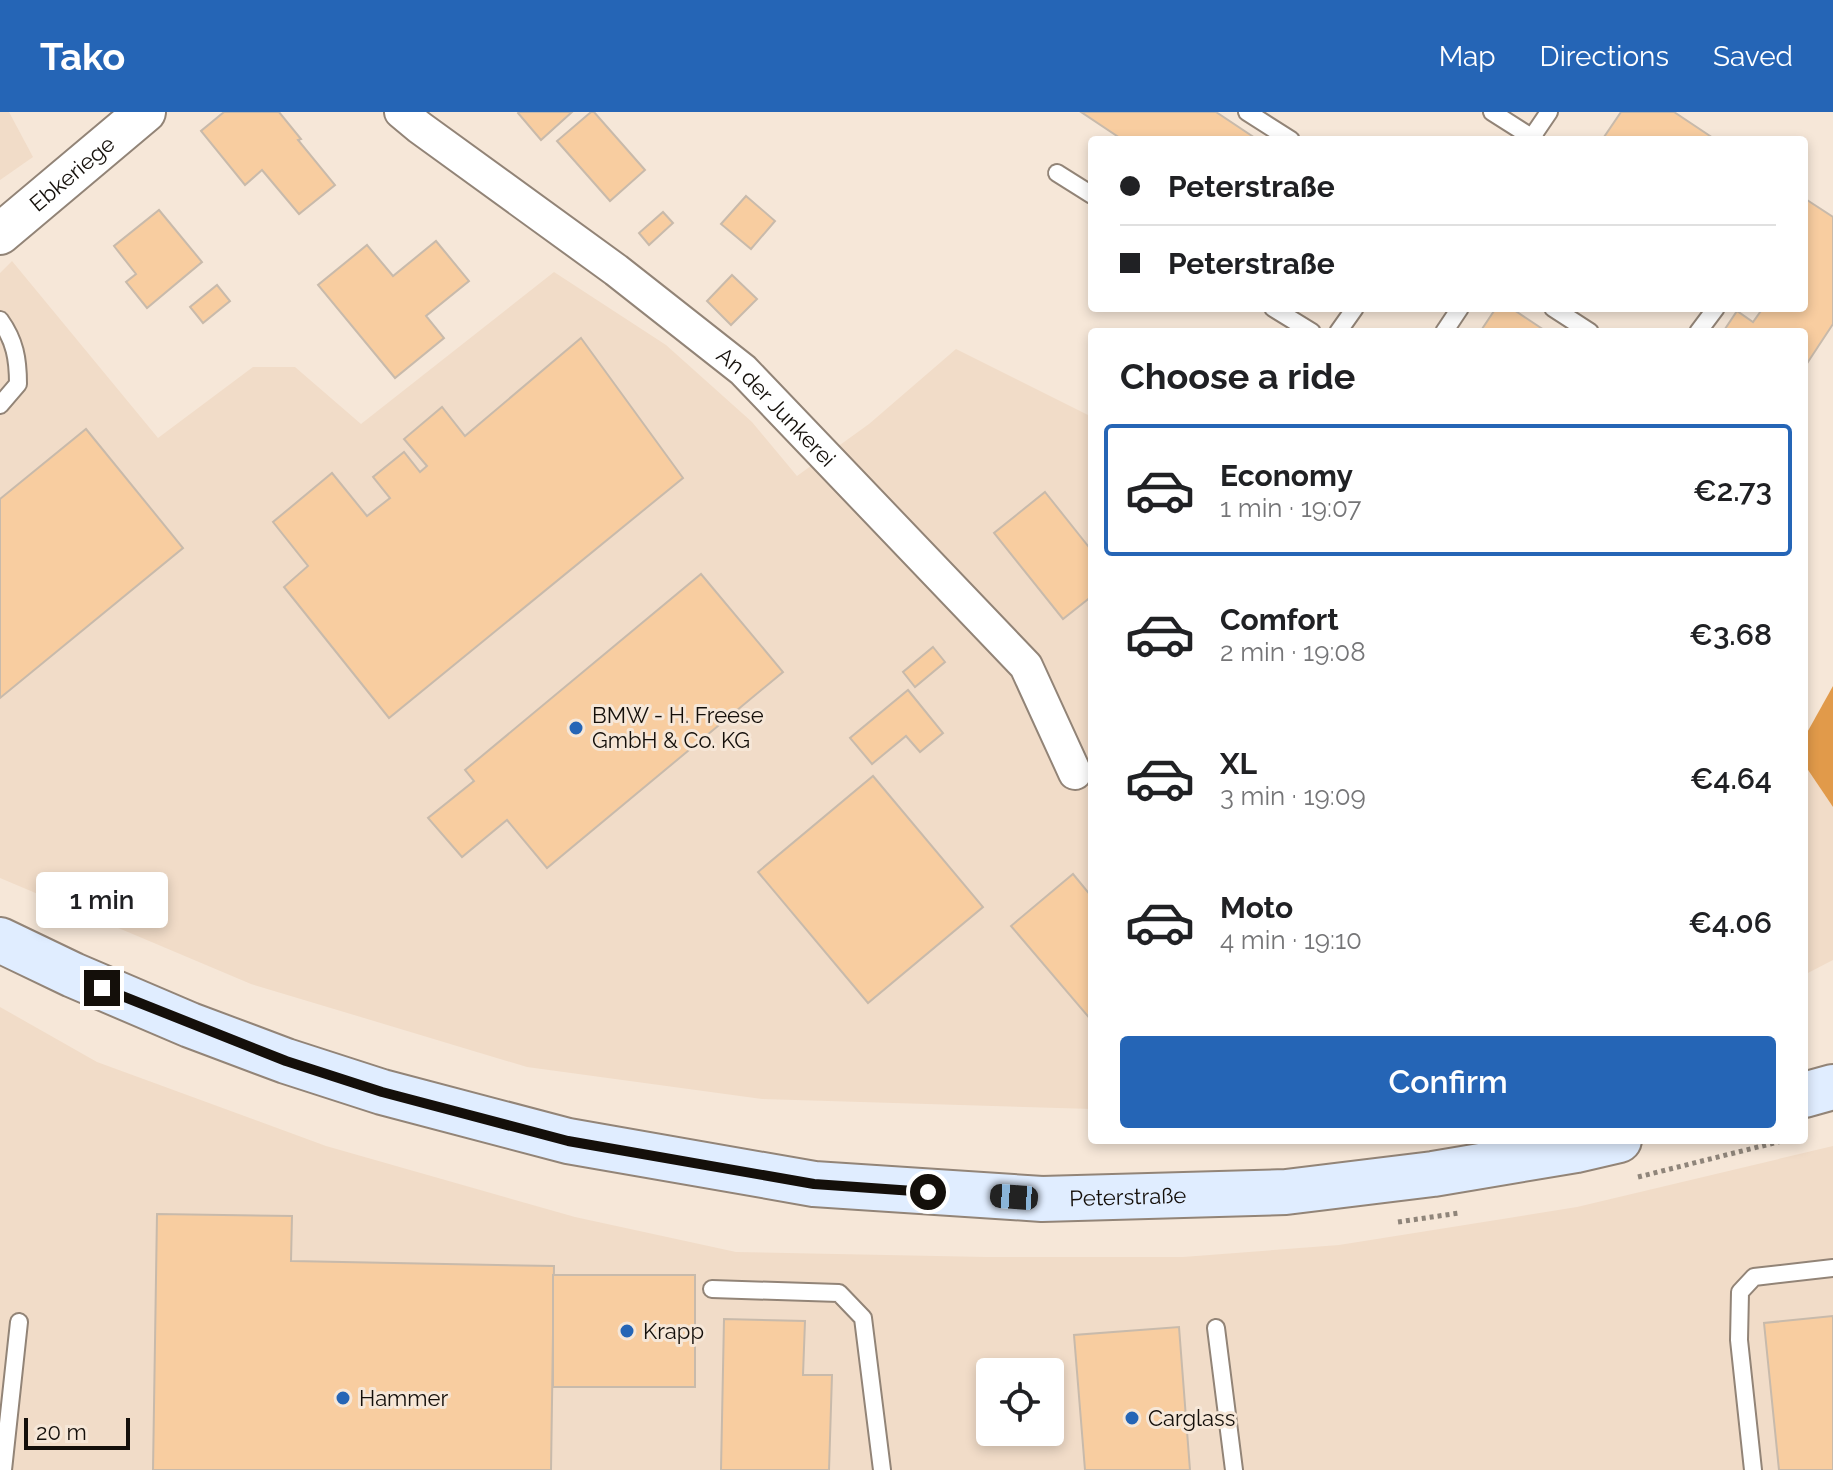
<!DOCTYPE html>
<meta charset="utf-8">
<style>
body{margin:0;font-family:Raleway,sans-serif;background:#f6f6f6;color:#202124;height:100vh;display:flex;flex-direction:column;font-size:30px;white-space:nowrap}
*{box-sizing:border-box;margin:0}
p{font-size:26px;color:#757577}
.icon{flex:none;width:44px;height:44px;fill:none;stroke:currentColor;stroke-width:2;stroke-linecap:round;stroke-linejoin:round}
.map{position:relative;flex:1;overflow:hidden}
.details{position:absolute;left:1088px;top:216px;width:720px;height:816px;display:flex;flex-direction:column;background:#fff;border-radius:8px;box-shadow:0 4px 12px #0003}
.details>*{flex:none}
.hud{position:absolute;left:1088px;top:24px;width:720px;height:176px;border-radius:8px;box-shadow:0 4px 12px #0003;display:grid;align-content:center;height:176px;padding:0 32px;background:#fff}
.controls{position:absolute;left:976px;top:1246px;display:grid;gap:16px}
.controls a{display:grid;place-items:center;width:88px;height:88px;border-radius:8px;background:#fff;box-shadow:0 4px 12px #0003;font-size:40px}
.scale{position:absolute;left:24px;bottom:20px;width:106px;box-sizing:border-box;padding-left:8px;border:4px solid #140f0a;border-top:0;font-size:22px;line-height:28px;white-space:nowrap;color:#140f0a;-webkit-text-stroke:6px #f6e7d8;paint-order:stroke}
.end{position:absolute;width:36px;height:36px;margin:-18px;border:10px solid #140f0a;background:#fff;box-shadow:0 0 0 4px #fff}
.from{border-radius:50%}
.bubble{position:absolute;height:56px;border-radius:8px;background:#fff;box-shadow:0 4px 12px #0003;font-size:26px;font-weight:600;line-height:56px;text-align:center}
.car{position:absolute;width:24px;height:48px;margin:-24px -12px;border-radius:10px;box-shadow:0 0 6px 2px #0007;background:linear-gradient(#222 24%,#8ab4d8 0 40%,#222 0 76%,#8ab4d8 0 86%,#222 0)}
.hud b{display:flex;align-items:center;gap:28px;height:76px;font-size:30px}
.hud b+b{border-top:2px solid #e0e0e0}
.hud i{width:20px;height:20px;background:#202124}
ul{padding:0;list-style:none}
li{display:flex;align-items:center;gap:24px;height:132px;margin:0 16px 12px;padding:0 16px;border:4px solid transparent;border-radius:8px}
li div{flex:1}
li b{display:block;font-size:30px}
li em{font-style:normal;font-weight:600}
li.selected{border-color:#2565b6}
li>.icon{width:72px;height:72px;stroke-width:1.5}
h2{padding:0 32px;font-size:36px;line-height:96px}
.button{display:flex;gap:16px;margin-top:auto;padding:16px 32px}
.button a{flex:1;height:92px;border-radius:8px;background:#2565b6;color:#fff;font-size:32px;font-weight:600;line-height:92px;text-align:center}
header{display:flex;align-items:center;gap:48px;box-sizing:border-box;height:112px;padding:0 40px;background:#2565b6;color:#fff}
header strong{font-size:38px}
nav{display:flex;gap:44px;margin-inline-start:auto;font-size:28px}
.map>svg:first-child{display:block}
</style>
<header>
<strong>Tako</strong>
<nav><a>Map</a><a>Directions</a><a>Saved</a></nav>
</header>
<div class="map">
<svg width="1833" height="1358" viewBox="0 0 1833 1358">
<rect width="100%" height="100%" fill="#f6e7d8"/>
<g fill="#f1dcc8" fill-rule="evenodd">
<polygon points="0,0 9,0 33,45 0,68"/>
<polygon points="12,149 158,326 253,255 295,255 361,312 554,160 666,233 752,310 797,364 869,312 956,237 1092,305 1092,997 762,987 527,955 251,872 0,766 0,161"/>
<polygon points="1804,652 1833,695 1833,848 1804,863"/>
<path d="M 0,895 L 97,950 L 326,1034 L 575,1105 L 736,1140 L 986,1145 L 1183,1145 L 1339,1133 L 1577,1095 L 1833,1034 L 1833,1358 L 0,1358 ZM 990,1260 L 1050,1260 L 1050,1320 L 990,1320 Z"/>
</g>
<polygon fill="#e19a4a" points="1833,574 1833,695 1804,652 1804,626"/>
<g fill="#f8cda0" stroke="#c8baab" stroke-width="2">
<polygon points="224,0 279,0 301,27 298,28 335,73 299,102 262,58 245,73 201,19"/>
<polygon points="572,0 541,28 518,1 519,0"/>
<polygon points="591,0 594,0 645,58 610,89 557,29"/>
<polygon points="1081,0 1216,0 1258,28 1123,28"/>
<polygon points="1621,0 1674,0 1716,28 1602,28"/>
<polygon points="746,84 775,109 751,137 721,112"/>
<polygon points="1804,86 1833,105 1833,212 1804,256 1804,220 1723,220 1737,199 1753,210 1763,196 1804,196"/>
<polygon points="159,98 202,150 147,196 126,170 136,162 114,134"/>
<polygon points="663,100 673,111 649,133 639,121"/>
<polygon points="436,129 469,169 426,204 444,226 395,266 318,173 367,133 393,164"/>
<polygon points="732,163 757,187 731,213 707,189"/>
<polygon points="217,173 230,189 203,211 190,195"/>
<polygon points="1496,196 1511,196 1547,220 1480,220"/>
<polygon points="581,226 683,366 389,606 284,475 308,454 273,410 332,361 367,404 390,386 373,365 404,340 420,360 427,354 404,327 442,295 465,324"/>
<polygon points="86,317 183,436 0,586 0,387"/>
<polygon points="1045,380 1092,439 1092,484 1063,507 994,421"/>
<polygon points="701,462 783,560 547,756 507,708 462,745 428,706 474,669 465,658"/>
<polygon points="933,535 945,550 915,575 903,560"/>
<polygon points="908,578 943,621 920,640 906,624 872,652 850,626"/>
<polygon points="873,664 983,795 868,891 758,760"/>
<polygon points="1073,762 1092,785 1092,909 1011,814"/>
<polygon points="157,1102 292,1104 291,1149 554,1154 551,1358 153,1358"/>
<rect x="553" y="1163" width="142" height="112"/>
<polygon points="1833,1204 1833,1358 1779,1358 1764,1211"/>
<polygon points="724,1207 805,1209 803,1263 832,1263 829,1358 721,1358"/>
<polygon points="1179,1215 1190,1358 1085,1358 1074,1223"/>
</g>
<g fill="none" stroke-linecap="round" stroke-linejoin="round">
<g stroke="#928477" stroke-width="20">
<g id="service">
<polyline points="1247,0 1291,28"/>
<polyline points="1492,0 1536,28"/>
<polyline points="1530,28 1549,0"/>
<polyline points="1057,61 1092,83"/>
<polyline points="1273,196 1312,220"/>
<polyline points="1553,196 1590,220"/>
<path d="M 0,208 C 15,229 18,247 18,272 L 0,293"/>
<polyline points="1338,220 1355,196"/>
<polyline points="1444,220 1460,196"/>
<polyline points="1698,220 1716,196"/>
<polyline points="712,1177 839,1181 863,1206 882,1358"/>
<polyline points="1216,1216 1234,1358"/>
<polyline points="3,1358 19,1210"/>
<polyline points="1753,1358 1739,1228 1740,1180 1754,1165 1833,1156"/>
</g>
</g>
<g stroke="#928477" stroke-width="36">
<g id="minor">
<path id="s1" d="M 401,0 L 419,15 L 616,158 L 743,258 L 1026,554 L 1075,661"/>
</g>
</g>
<g stroke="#928477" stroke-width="44">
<g id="tertiary">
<path id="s2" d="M 0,122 L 145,0"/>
</g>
</g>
<g stroke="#928477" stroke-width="48">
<g id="secondary">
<path id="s3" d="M 0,828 L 73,863 L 190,913 L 286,949 L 382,980 L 568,1029 L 814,1072 L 1042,1087 L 1286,1080 L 1433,1062 L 1576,1038 L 1619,1028"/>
<polyline points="1804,983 1833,975"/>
</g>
</g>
<g stroke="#8f857a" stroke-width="5" stroke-dasharray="4 4" stroke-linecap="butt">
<polyline points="1638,1065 1786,1028"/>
<polyline points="1398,1110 1459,1101"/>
</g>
<use href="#service" stroke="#fff" stroke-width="16"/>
<use href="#minor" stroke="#fff" stroke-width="32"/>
<use href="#tertiary" stroke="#fff" stroke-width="40"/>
<use href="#secondary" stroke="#e0edff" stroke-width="44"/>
</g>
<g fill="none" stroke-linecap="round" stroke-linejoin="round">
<polyline stroke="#140f0a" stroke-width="10" points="102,876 286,949 382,980 568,1029 814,1072 928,1080"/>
</g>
<g fill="#2565b6" stroke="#f6e7d8" stroke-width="3">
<circle cx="576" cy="616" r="8"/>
<circle cx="627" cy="1219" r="8"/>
<circle cx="343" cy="1286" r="8"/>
<circle cx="1132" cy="1306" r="8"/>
</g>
<g text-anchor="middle" stroke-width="6" stroke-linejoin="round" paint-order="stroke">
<g font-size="22" fill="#140f0a" stroke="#f6e7d8">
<text dy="8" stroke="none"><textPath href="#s2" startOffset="94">Ebkeriege</textPath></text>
<text dy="8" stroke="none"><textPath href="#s1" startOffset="478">An der Junkerei</textPath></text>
<text dy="8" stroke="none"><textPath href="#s3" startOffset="1168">Peterstraße</textPath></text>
</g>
<g font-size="22" fill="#140f0a" stroke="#f6e7d8" text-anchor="start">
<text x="592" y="611">BMW - H. Freese<tspan x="592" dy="25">GmbH &amp; Co. KG</tspan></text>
<text x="643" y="1227">Krapp</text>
<text x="359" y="1294">Hammer</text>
<text x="1148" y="1314">Carglass</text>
</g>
</g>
</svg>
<div class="controls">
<a><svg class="icon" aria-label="locate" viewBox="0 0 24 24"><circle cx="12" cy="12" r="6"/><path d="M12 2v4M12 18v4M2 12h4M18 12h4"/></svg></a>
</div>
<div class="scale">20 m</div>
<i class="end from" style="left:928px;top:1080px"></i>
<i class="end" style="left:102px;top:876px"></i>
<div class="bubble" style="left:36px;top:760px;width:132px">1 min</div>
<i class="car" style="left:1014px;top:1085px;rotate:274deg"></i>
<div class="hud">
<b><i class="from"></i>Peterstraße</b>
<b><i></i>Peterstraße</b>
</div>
<section class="details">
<h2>Choose a ride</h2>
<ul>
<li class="selected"><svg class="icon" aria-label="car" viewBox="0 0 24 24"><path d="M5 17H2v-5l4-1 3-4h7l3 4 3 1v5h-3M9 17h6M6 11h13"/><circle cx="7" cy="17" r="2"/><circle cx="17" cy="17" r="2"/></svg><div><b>Economy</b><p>1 min · 19:07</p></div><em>€2.73</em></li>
<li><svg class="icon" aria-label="car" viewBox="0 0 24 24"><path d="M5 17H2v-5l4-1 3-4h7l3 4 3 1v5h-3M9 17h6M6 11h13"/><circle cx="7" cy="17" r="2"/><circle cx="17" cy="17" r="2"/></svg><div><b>Comfort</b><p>2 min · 19:08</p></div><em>€3.68</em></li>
<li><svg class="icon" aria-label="car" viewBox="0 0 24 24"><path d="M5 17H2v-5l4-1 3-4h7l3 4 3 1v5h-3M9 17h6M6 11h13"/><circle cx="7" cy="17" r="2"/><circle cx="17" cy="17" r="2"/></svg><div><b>XL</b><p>3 min · 19:09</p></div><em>€4.64</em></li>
<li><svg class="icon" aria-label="car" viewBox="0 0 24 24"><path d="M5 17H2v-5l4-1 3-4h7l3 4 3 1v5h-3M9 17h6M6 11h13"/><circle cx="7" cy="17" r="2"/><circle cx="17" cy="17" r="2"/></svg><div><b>Moto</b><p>4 min · 19:10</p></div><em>€4.06</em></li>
</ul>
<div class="button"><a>Confirm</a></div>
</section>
</div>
